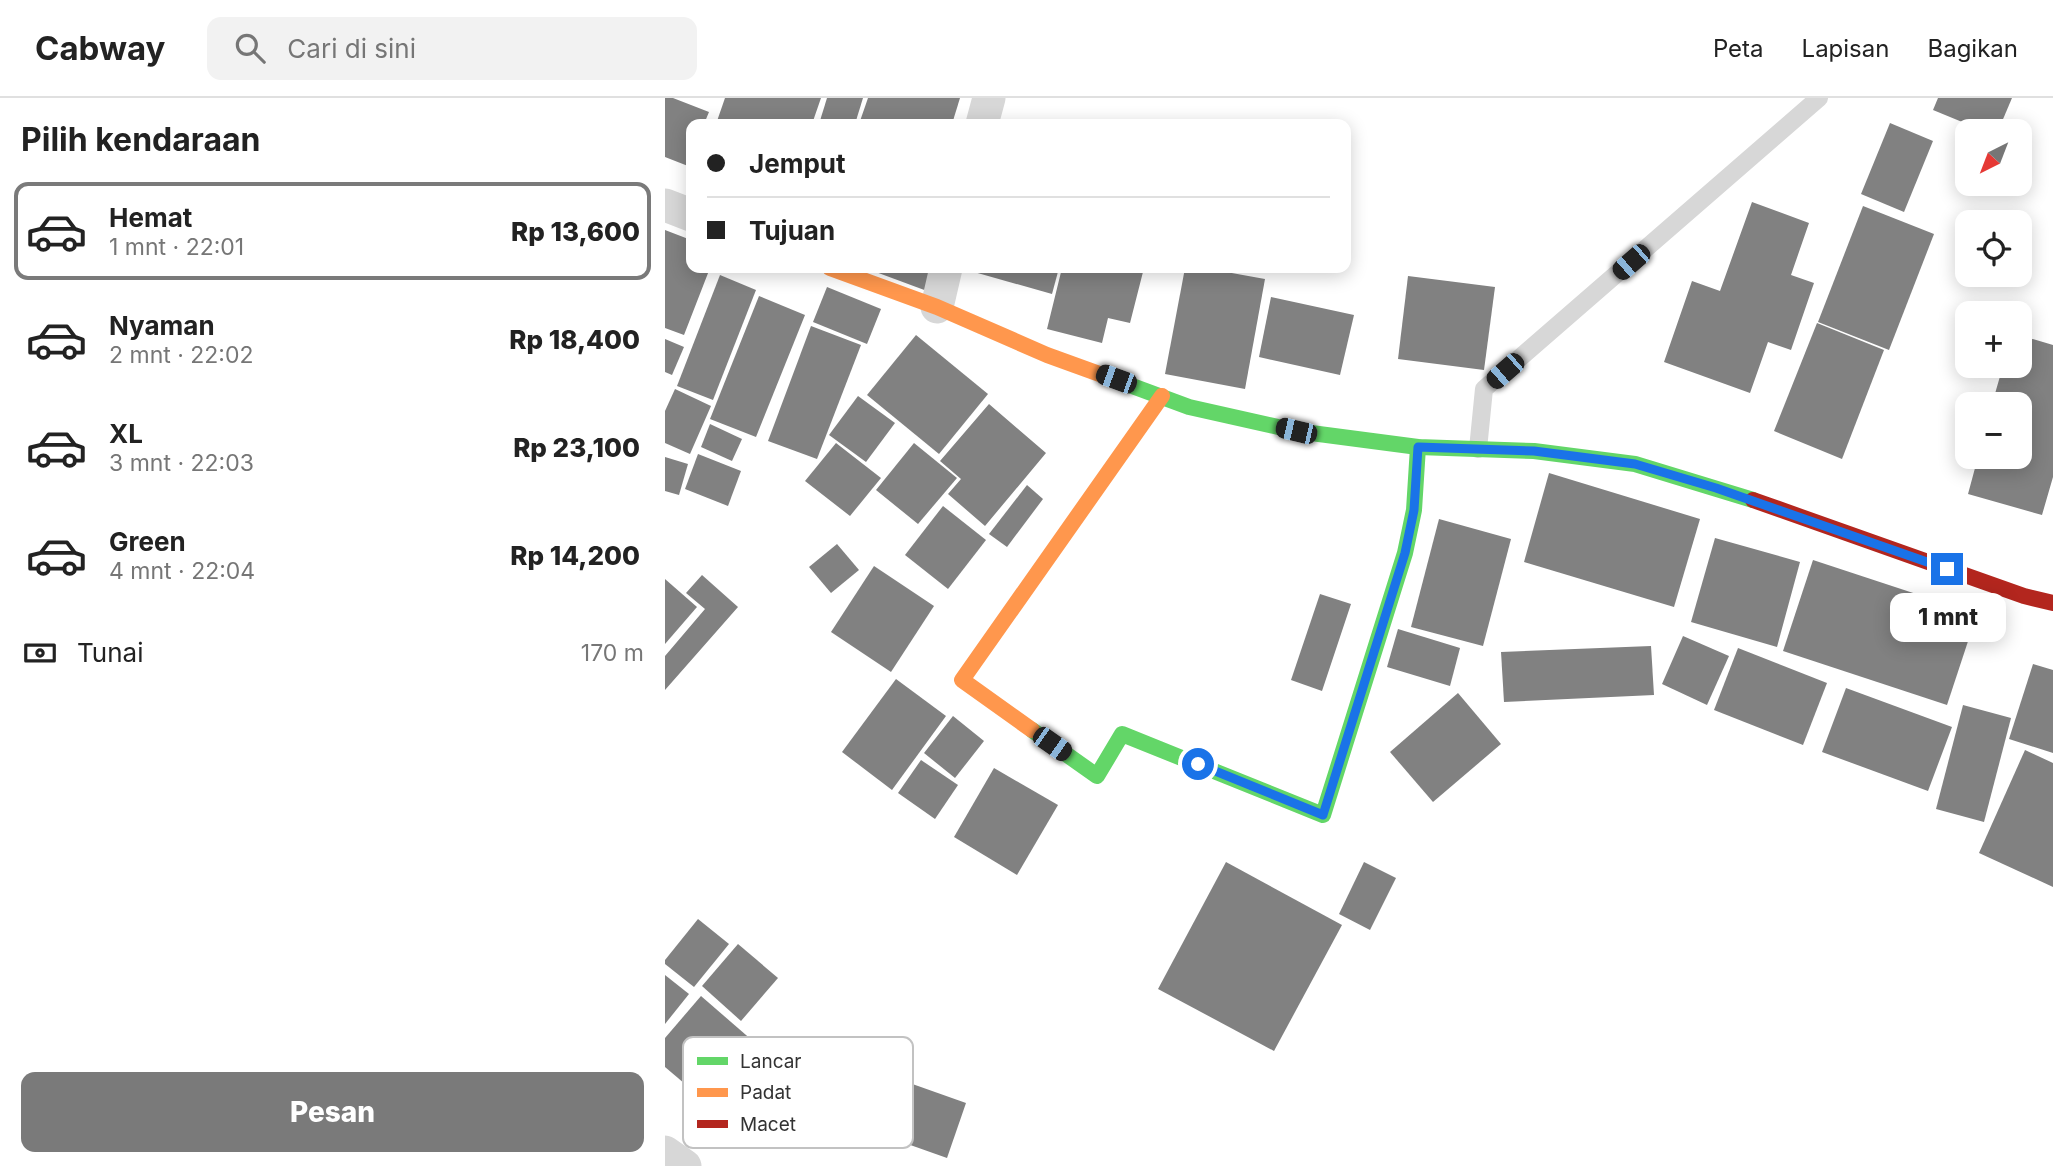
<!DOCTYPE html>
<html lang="id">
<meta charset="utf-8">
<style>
body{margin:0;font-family:Inter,sans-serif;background:#f2f2f2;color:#222;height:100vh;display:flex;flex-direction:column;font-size:26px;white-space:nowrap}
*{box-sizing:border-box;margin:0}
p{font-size:23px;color:#767676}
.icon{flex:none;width:38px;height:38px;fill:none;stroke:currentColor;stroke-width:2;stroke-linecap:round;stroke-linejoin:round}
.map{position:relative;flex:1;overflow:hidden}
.sheet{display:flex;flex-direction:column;background:#fff;width:665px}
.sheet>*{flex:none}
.top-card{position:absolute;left:21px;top:21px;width:665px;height:154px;border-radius:14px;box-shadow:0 4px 18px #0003;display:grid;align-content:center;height:154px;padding:0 21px;background:#fff}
.needle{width:46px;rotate:222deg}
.controls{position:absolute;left:1290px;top:21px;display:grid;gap:14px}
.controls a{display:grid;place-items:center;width:77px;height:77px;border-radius:14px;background:#fff;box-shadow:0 4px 18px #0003;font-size:35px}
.end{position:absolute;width:32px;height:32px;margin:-16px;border:9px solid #1a73e8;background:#fff;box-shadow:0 0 0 4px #fff}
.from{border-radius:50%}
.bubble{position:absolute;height:49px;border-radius:14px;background:#fff;box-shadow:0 4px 18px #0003;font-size:23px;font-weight:800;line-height:49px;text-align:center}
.car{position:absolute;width:21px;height:42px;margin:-21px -10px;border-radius:9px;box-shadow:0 0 5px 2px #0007;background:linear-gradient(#222 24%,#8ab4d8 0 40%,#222 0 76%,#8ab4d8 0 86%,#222 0)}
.top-card b{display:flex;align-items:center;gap:24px;height:66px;font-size:26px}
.top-card b+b{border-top:2px solid #e0e0e0}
.top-card i{width:18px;height:18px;background:#222}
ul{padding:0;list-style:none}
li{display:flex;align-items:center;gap:21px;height:98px;margin:0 14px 10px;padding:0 7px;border:4px solid transparent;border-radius:14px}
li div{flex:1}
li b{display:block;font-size:26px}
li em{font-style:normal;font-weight:800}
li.active{border-color:#7a7a7a}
li>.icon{width:63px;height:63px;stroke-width:1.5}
h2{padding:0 21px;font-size:32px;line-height:84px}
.pay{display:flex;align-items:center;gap:18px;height:77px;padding:0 21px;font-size:26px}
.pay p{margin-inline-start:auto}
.action{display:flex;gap:14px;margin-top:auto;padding:14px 21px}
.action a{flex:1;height:80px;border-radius:14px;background:#7a7a7a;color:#fff;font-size:28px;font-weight:800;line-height:80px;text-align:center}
header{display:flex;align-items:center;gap:42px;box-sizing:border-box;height:98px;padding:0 35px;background:#fff;border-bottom:2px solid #e0e0e0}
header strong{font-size:33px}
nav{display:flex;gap:38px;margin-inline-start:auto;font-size:24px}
.search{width:490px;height:63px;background:#f2f2f2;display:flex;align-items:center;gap:18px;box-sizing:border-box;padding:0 24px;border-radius:14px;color:#767676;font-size:26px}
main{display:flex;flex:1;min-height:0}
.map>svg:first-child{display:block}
</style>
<header>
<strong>Cabway</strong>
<div class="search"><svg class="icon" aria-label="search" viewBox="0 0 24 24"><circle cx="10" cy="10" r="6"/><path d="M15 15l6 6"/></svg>Cari di sini</div>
<nav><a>Peta</a><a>Lapisan</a><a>Bagikan</a></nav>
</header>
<main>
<section class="sheet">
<h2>Pilih kendaraan</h2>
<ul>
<li class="active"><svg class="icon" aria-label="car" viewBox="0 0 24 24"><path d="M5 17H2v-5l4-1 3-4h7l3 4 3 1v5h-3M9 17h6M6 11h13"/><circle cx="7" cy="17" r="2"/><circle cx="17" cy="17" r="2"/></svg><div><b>Hemat</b><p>1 mnt · 22:01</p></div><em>Rp 13,600</em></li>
<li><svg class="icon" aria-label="car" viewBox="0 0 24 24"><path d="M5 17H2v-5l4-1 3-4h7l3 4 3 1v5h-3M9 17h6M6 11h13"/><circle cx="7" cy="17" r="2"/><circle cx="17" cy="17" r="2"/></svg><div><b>Nyaman</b><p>2 mnt · 22:02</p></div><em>Rp 18,400</em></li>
<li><svg class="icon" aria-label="car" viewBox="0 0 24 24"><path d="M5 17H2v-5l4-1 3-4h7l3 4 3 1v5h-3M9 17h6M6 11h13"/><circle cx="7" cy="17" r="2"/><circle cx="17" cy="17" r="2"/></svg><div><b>XL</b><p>3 mnt · 22:03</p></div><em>Rp 23,100</em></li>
<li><svg class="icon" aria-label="car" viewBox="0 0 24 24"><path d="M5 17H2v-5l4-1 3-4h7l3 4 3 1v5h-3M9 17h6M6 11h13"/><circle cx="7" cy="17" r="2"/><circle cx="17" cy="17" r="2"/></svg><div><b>Green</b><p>4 mnt · 22:04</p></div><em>Rp 14,200</em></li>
</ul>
<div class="pay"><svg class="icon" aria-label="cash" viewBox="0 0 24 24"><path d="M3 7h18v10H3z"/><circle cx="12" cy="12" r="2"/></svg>Tunai<p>170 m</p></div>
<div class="action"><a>Pesan</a></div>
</section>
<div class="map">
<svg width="1388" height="1068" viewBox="0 0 1388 1068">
<rect width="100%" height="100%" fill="#fff"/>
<g fill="#818181">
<polygon points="0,0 8,0 44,14 39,26 26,26 26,59 23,68 0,59"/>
<polygon points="60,0 156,0 147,26 51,26"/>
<polygon points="162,0 198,0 190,26 154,26"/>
<polygon points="203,0 295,0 287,26 194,26"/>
<polygon points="1273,0 1347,0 1333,33 1319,33 1268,12"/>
<polygon points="1225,25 1268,43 1239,114 1196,96"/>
<polygon points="1087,104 1144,125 1126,177 1149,185 1126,252 1103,244 1085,295 999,264 1027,183 1055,193"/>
<polygon points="1198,108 1269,136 1224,252 1153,224"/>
<polygon points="0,132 26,142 26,170 45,170 19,237 0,230"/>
<polygon points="200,170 270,170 262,193"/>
<polygon points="295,170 394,170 387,196"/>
<polygon points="397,170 479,170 465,225 443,220 437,245 382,231"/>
<polygon points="520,170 539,170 600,181 580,291 500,276"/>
<polygon points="55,177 91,192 48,302 12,288"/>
<polygon points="743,178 830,189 819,272 733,261"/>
<polygon points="162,189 216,211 202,246 148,224"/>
<polygon points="94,198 140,217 91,339 45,321"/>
<polygon points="606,199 689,217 675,277 594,259"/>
<polygon points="1152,225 1219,252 1177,361 1109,333"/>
<polygon points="146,228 196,247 152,361 103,343"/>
<polygon points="251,237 323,296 274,356 202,297"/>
<polygon points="1354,237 1388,247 1388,379 1377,417 1303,396 1313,359 1354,359 1354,306 1327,306 1338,268 1354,268"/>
<polygon points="0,241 19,249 7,277 0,274"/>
<polygon points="10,291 46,308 25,356 0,345 0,313"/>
<polygon points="193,298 230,325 201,364 164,337"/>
<polygon points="324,306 381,355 320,428 283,396 296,381 275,363"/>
<polygon points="45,326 77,341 67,363 36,349"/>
<polygon points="171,345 216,380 185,418 140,383"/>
<polygon points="249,345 292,380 253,426 211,392"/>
<polygon points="33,356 76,373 63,408 20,391"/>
<polygon points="0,359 23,366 14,397 0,393"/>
<polygon points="884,375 1035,421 1009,509 859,464"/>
<polygon points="362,387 378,401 342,449 324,436"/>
<polygon points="278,408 321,442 283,491 240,457"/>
<polygon points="774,421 846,441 818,548 746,529"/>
<polygon points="1050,440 1135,464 1112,549 1026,524"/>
<polygon points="172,446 194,472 166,495 144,469"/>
<polygon points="1148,462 1312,516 1282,607 1118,553"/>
<polygon points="209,468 269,508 226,574 166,534"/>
<polygon points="37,477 73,509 0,592 0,558 40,511 21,495"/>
<polygon points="0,481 32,509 0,546"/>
<polygon points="655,496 686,506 657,593 626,582"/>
<polygon points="733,531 795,550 785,588 722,569"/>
<polygon points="1018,538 1064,558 1042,607 997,586"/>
<polygon points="986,548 989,597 839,604 836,554"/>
<polygon points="1073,550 1162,585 1138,647 1049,612"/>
<polygon points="1368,566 1388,572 1388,655 1344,641"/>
<polygon points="231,581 281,618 227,692 177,654"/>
<polygon points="1181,590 1287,629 1263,693 1157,654"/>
<polygon points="793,595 836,646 768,704 725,654"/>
<polygon points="1298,607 1346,620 1319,724 1271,711"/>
<polygon points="288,618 319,643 290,680 259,655"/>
<polygon points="1360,652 1388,665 1388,789 1314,755"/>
<polygon points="256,662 293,687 270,721 233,695"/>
<polygon points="329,670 393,707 352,777 289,739"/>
<polygon points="561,764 677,827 609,953 493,891"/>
<polygon points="699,764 731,780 705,832 674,816"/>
<polygon points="33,821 64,846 29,889 0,866 0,862"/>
<polygon points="73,846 113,880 76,923 37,888"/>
<polygon points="0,877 24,896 0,926"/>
<polygon points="36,898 96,950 46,1008 0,969 0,940"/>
<polygon points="222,977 301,1005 282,1060 203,1032"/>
</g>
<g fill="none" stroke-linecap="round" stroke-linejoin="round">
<polyline stroke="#d7d7d7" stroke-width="18" points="813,351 819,291 1154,0"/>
<g stroke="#d7d7d7" stroke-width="33">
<polyline points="317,26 324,0"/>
<polyline points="0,107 26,117"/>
<polyline points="272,209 281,170"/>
<polyline points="0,1054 20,1068"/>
</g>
<g stroke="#63d668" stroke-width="16">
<polyline points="451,282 524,309 631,333 753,349 869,353 970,366 1088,402"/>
<polyline points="367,632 432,678 457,636 658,717 740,455 749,412 753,349"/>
</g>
<g stroke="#ff974d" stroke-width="16">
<polyline points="165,170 272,209 382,257 451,282"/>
<polyline points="367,632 297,582 497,298"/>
</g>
<polyline stroke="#b3261e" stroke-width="16" points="1088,402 1359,498 1388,505"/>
</g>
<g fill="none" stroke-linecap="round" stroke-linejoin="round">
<polyline stroke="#1a73e8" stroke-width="9" points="533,666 658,717 740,455 749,412 753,349 869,353 970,366 1051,390 1282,471"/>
</g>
<rect x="18" y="939" width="230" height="111" rx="10" fill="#fff" stroke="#c2c2c2" stroke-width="2"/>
<rect x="32" y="959" width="31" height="8" fill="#63d668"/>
<rect x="32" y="990" width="31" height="9" fill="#ff974d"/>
<rect x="32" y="1022" width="31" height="8" fill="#b3261e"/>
<g font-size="19" fill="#333">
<text x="75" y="970">Lancar</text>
<text x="75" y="1001">Padat</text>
<text x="75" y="1033">Macet</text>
</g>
</svg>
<div class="controls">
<a><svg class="needle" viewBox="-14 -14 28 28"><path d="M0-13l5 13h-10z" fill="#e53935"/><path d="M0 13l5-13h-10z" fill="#767676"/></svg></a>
<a><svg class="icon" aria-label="locate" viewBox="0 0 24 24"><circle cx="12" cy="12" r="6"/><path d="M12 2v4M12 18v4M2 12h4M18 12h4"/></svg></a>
<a>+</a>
<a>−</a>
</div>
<i class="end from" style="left:533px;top:666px"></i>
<i class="end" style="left:1282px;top:471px"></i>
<div class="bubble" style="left:1225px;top:495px;width:116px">1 mnt</div>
<i class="car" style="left:966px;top:164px;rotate:229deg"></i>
<i class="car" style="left:840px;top:273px;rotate:229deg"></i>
<i class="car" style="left:451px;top:281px;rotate:290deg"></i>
<i class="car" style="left:631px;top:333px;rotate:283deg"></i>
<i class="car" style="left:387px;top:646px;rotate:125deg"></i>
<div class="top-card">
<b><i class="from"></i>Jemput</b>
<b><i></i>Tujuan</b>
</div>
</div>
</main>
